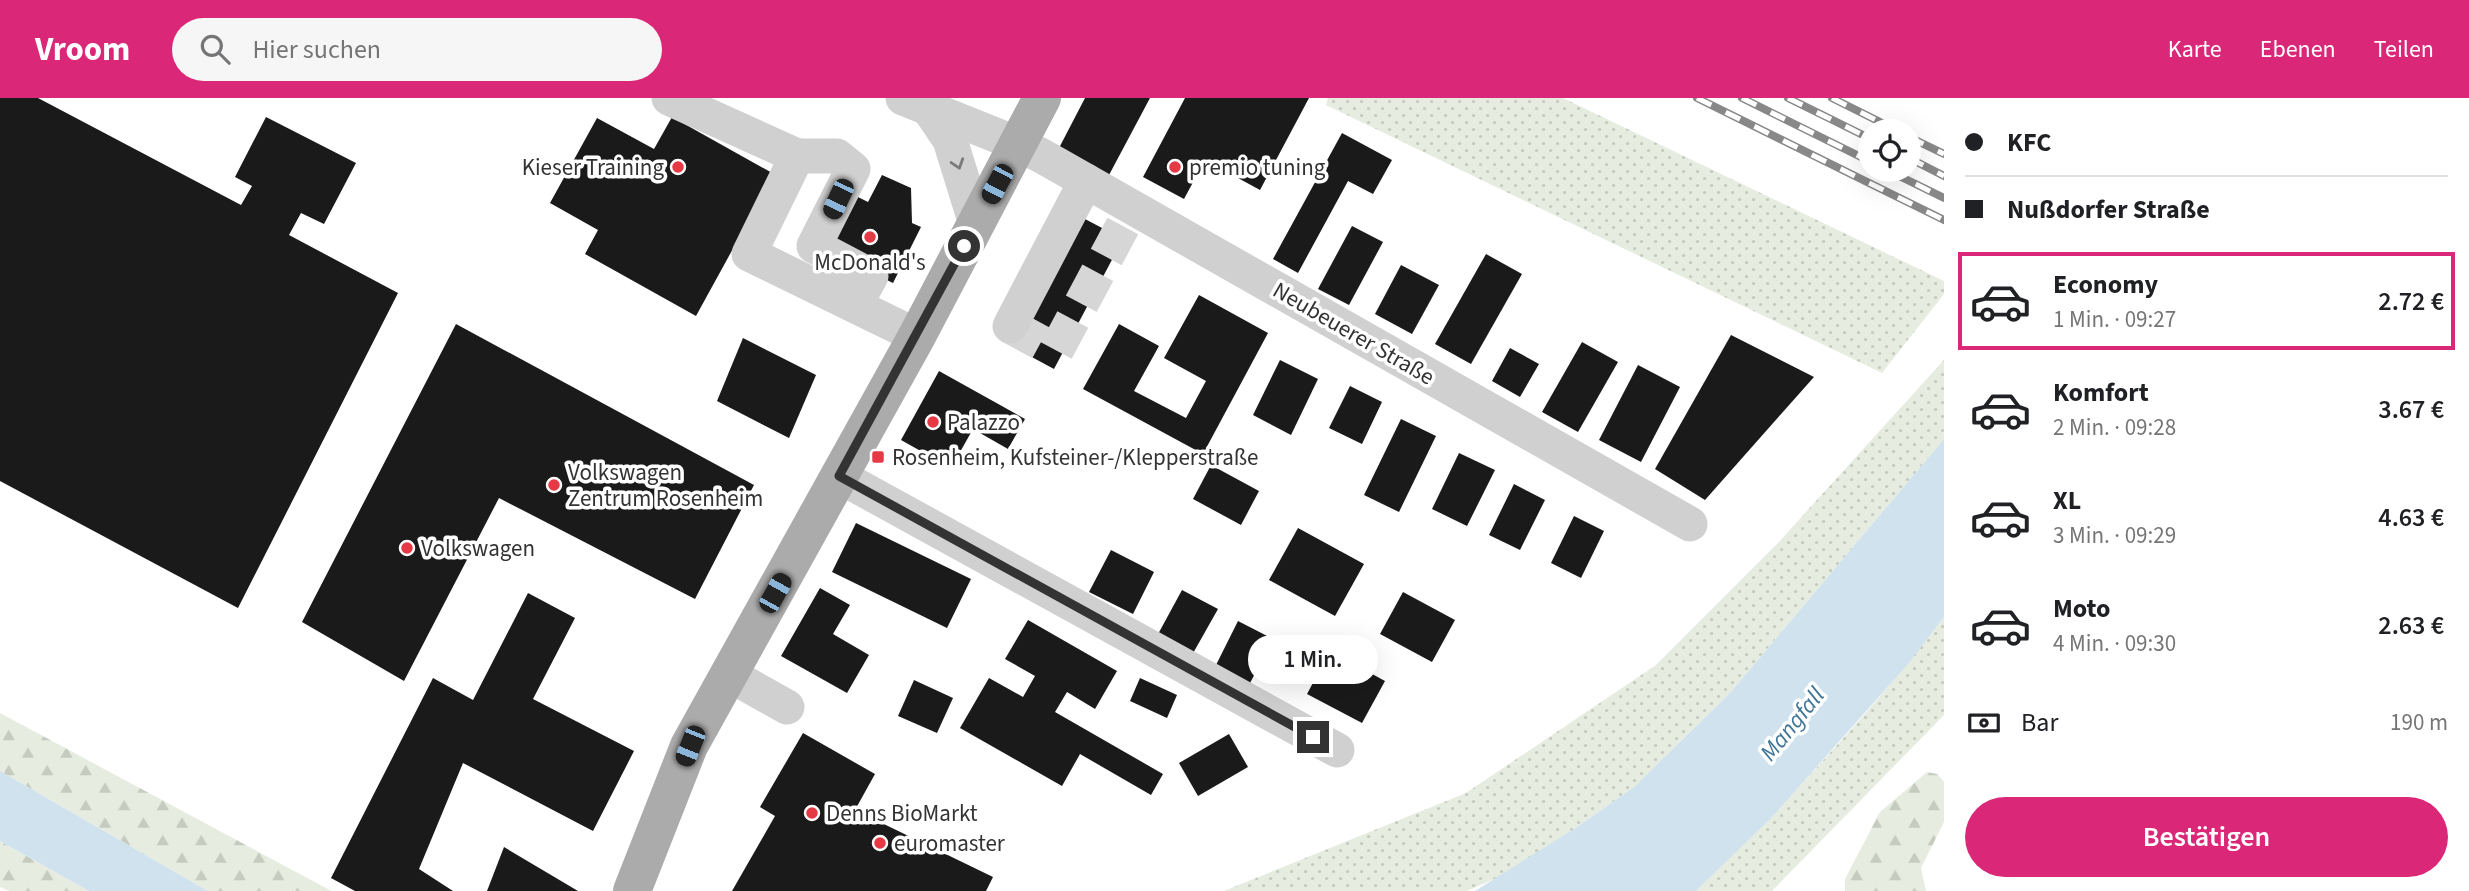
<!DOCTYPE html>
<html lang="de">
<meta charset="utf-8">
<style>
body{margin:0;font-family:"Source Sans 3",sans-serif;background:#f6f6f6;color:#202124;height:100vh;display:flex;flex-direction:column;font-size:26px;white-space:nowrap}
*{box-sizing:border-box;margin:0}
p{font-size:23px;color:#757577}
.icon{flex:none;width:38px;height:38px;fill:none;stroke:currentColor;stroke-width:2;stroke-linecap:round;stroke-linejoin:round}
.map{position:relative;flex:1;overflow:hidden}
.side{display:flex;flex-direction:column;background:#fff;width:525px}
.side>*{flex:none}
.guide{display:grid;align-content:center;height:154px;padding:0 21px;background:#fff}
.buttons{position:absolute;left:1858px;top:21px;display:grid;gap:14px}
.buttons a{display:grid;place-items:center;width:63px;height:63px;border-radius:50%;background:#fff;box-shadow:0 7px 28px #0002;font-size:35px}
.end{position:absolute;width:32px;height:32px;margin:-16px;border:9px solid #333;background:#fff;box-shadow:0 0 0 4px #fff}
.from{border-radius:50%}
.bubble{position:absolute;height:49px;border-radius:24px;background:#fff;box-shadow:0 7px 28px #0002;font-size:23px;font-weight:600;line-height:49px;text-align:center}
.car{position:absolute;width:21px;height:42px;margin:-21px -10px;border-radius:9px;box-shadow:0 0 5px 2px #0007;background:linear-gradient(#222 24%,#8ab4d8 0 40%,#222 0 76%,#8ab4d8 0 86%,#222 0)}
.guide b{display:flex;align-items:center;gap:24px;height:66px;font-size:26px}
.guide b+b{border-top:2px solid #e0e0e0}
.guide i{width:18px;height:18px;background:#202124}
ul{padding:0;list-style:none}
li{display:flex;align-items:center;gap:21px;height:98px;margin:0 14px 10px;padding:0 7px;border:4px solid transparent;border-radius:0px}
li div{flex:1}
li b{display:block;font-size:26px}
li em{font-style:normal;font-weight:600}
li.on{border-color:#db2777}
li>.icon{width:63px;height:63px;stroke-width:1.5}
.pay{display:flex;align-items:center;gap:18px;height:77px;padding:0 21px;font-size:26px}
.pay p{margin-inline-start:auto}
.button{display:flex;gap:14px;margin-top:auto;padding:14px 21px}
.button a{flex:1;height:80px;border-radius:42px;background:#db2777;color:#fff;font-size:28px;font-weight:600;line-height:80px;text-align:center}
header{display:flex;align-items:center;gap:42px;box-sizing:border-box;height:98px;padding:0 35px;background:#db2777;color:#fff}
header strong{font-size:33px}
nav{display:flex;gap:38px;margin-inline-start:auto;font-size:24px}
.search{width:490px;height:63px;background:#f6f6f6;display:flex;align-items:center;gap:18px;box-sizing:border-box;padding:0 24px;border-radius:38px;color:#757577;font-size:26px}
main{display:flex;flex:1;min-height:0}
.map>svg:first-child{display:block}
</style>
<header>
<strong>Vroom</strong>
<div class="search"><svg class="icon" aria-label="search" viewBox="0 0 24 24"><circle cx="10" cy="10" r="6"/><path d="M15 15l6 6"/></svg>Hier suchen</div>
<nav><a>Karte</a><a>Ebenen</a><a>Teilen</a></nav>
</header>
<main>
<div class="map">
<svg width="1944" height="793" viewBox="0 0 1944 793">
<defs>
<pattern id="grass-dots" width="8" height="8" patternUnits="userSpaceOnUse" patternTransform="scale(1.75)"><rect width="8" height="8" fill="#e6ecdf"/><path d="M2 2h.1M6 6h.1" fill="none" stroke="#c6cbc0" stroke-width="1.8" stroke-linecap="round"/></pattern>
<pattern id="forest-firs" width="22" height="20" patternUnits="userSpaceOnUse" patternTransform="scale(1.75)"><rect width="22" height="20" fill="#e6ecdf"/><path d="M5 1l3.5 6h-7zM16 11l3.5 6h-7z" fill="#c6cbc0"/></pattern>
</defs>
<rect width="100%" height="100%" fill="#fff"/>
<g fill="url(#grass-dots)">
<polygon points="1328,0 1563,0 1944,183 1944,196 1882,275 1326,7"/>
<polygon points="1944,262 1944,341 1730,595 1634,689 1577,729 1499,779 1467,793 1224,793 1466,695 1656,567 1777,446"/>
<path d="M 1944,519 L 1944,617 L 1772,793 L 1696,793 C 1784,707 1869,617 1944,519 Z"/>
</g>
<g fill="url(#forest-firs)">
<polygon points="0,615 324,789 332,793 208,793 0,673"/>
<polygon points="1927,674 1937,676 1944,684 1944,724 1921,770 1926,793 1845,793 1845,781 1880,714"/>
<polygon points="0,743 89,793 9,793 0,789"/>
</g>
<g fill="#cfe2ee">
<polygon points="1944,341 1944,519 1908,566 1773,718 1696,793 1475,793 1577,729 1634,689 1730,595"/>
<polygon points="0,673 208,793 89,793 0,743"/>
</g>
<g fill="#1a1a1a">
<polygon points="0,0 38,0 241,107 252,88 235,79 266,19 356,65 324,126 301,115 289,137 398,195 238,510 0,383"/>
<polygon points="1085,0 1150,0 1109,77 1059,50"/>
<polygon points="1185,0 1309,0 1260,92 1205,62 1184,101 1143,79"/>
<polygon points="672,19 774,76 696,218 585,156 598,132 550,105 597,20 654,51"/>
<polygon points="1342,35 1392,62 1373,96 1348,83 1298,175 1273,161"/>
<polygon points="882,77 911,90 912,125 921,129 893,185 819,149 846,93 868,104"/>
<polygon points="1085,121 1123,141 1054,271 1015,250"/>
<polygon points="1352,128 1383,144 1349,207 1318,191"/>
<polygon points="1486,156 1522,176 1471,266 1435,246"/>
<polygon points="1401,167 1439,187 1412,236 1375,216"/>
<polygon points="1199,197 1268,235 1203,356 1083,291 1119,226 1159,248 1134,293 1186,320 1206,283 1164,260"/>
<polygon points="456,226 754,387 695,501 499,400 404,583 302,524"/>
<polygon points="1731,237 1814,279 1705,402 1655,371"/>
<polygon points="743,240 816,277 789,340 717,303"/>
<polygon points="1582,244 1618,264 1578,334 1542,314"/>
<polygon points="1510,250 1539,266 1520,299 1492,283"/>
<polygon points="1280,262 1318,281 1291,337 1253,317"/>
<polygon points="1638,267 1680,289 1641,364 1599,342"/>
<polygon points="939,273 1025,321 1008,351 973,331 951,370 901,342"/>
<polygon points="1350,288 1382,304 1362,346 1329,330"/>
<polygon points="1401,321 1436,338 1399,414 1364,397"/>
<polygon points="1459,355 1495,372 1467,428 1432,411"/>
<polygon points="1211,367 1259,393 1241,427 1193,401"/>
<polygon points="1514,386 1545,402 1520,452 1489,437"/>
<polygon points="1574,418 1604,433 1581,480 1551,465"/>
<polygon points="856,425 971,481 947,530 832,474"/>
<polygon points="1298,430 1364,466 1335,518 1269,482"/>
<polygon points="1111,452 1154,474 1133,516 1089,494"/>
<polygon points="820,490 850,507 833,536 869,557 847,595 781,558"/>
<polygon points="1182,492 1218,511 1192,557 1157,538"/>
<polygon points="1403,494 1455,522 1432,564 1380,536"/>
<polygon points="528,495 575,520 533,601 634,653 593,733 463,665 419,771 453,793 355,793 331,780 433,580 473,602"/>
<polygon points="1028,522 1117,573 1095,611 1067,594 1055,614 1163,676 1151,697 1080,656 1062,688 960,630 989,580 1023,599 1035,578 1005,561"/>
<polygon points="1238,523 1273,541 1249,587 1215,569"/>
<polygon points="1330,553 1385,583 1362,625 1307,596"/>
<polygon points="1140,580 1177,597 1167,620 1130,603"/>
<polygon points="914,582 953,600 937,635 898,618"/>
<polygon points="803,635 875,676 855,712 993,779 986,793 732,793 775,718 760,709"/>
<polygon points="1229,636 1248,669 1198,698 1179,665"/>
<polygon points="504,749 578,793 487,793"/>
</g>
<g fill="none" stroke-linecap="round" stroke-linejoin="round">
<polyline stroke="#d6d6d6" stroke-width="35" stroke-dasharray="35 18" stroke-linecap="butt" points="1010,228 1056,253 1133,109"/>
<g stroke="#d0d0d0" stroke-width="35">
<polyline points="669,0 797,58 749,156 917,238"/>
<polyline points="903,0 1018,46 1042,58 1690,426"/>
<polyline points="929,11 950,42 976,126"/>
<polyline points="797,58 837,58 853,71 814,148 871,178 855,207"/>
<polyline points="1010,228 1086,83"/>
<polyline points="839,378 1337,652"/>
<polyline points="730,577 787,609"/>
</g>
<polyline stroke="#ababab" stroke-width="38" points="632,793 689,648 917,238 1042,0"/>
<g stroke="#888" stroke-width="8">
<g id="rail">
<polyline points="1697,0 1944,122"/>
<polyline points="1742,0 1871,64"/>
<polyline points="1788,0 1871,41"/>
<polyline points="1832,0 1898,33"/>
<polyline points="1909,39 1944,56"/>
<polyline points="1909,60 1944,78"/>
<polyline points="1887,72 1944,100"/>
</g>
</g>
<use href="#rail" stroke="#fff" stroke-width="5" stroke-dasharray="16" stroke-linecap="butt"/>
</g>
<defs><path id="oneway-chevron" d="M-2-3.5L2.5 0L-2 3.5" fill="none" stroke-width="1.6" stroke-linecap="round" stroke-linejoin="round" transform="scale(1.75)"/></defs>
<use stroke="#7a7a7a" href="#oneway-chevron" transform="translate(958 66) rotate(72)"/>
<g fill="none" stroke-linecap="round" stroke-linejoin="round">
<polyline stroke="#333" stroke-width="9" points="964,148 839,378 1313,639"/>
</g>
<g fill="#e63946" stroke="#fff" stroke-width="2.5">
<circle cx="678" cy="69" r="7"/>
<circle cx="1175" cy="69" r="7"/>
<circle cx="870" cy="139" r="7"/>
<circle cx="933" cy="324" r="7"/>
<rect x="871" y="352" width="14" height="14" rx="3.5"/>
<circle cx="554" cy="387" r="7"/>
<circle cx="407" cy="450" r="7"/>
<circle cx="812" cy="715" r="7"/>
<circle cx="880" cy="745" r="7"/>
</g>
<g text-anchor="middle" stroke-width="7" stroke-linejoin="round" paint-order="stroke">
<g font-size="23" fill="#333" stroke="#fff" text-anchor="start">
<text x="664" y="77" text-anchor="end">Kieser Training</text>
<text x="1189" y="77">premio tuning</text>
<text x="870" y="172" text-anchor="middle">McDonald's</text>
<text x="947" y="332">Palazzo</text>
<text x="892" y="367">Rosenheim, Kufsteiner-/Klepperstraße</text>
<text x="568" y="382">Volkswagen<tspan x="568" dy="26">Zentrum Rosenheim</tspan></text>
<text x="421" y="458">Volkswagen</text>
<text x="826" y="723">Denns BioMarkt</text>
<text x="894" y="753">euromaster</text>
</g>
<g font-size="23" fill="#333" stroke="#fff">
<text transform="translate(1354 235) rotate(30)" y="8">Neubeuerer Straße</text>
</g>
<g font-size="24" font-style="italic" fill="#3f7597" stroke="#fff">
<text transform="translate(1792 626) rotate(-51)" y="8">Mangfall</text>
</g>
</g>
</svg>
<div class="buttons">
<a><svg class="icon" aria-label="locate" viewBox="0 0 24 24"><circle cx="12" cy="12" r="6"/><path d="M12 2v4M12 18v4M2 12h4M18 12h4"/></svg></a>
</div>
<i class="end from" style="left:964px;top:148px"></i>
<i class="end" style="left:1313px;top:639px"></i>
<div class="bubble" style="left:1248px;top:537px;width:130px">1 Min.</div>
<i class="car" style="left:997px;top:86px;rotate:208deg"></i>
<i class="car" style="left:838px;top:101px;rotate:205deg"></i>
<i class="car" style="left:775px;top:495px;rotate:29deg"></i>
<i class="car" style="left:690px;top:648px;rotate:202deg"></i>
</div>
<section class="side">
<div class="guide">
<b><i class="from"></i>KFC</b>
<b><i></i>Nußdorfer Straße</b>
</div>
<ul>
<li class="on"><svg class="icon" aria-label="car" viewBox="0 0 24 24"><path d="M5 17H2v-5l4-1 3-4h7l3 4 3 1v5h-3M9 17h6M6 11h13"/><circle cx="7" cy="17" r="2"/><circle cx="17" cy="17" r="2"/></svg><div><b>Economy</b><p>1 Min. · 09:27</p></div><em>2.72 €</em></li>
<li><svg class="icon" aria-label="car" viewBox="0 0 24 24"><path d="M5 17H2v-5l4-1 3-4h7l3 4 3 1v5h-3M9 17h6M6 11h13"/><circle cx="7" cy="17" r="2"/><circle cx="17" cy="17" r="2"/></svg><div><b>Komfort</b><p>2 Min. · 09:28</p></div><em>3.67 €</em></li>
<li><svg class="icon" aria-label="car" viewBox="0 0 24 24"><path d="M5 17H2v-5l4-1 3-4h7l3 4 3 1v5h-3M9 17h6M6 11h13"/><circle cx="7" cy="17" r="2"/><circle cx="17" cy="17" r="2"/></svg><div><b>XL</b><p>3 Min. · 09:29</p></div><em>4.63 €</em></li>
<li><svg class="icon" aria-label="car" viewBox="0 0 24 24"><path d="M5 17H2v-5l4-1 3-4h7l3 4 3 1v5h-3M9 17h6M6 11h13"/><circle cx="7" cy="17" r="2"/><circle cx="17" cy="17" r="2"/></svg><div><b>Moto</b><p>4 Min. · 09:30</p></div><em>2.63 €</em></li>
</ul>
<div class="pay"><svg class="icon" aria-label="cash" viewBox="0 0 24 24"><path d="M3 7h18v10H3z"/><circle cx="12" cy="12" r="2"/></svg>Bar<p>190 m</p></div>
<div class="button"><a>Bestätigen</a></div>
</section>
</main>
